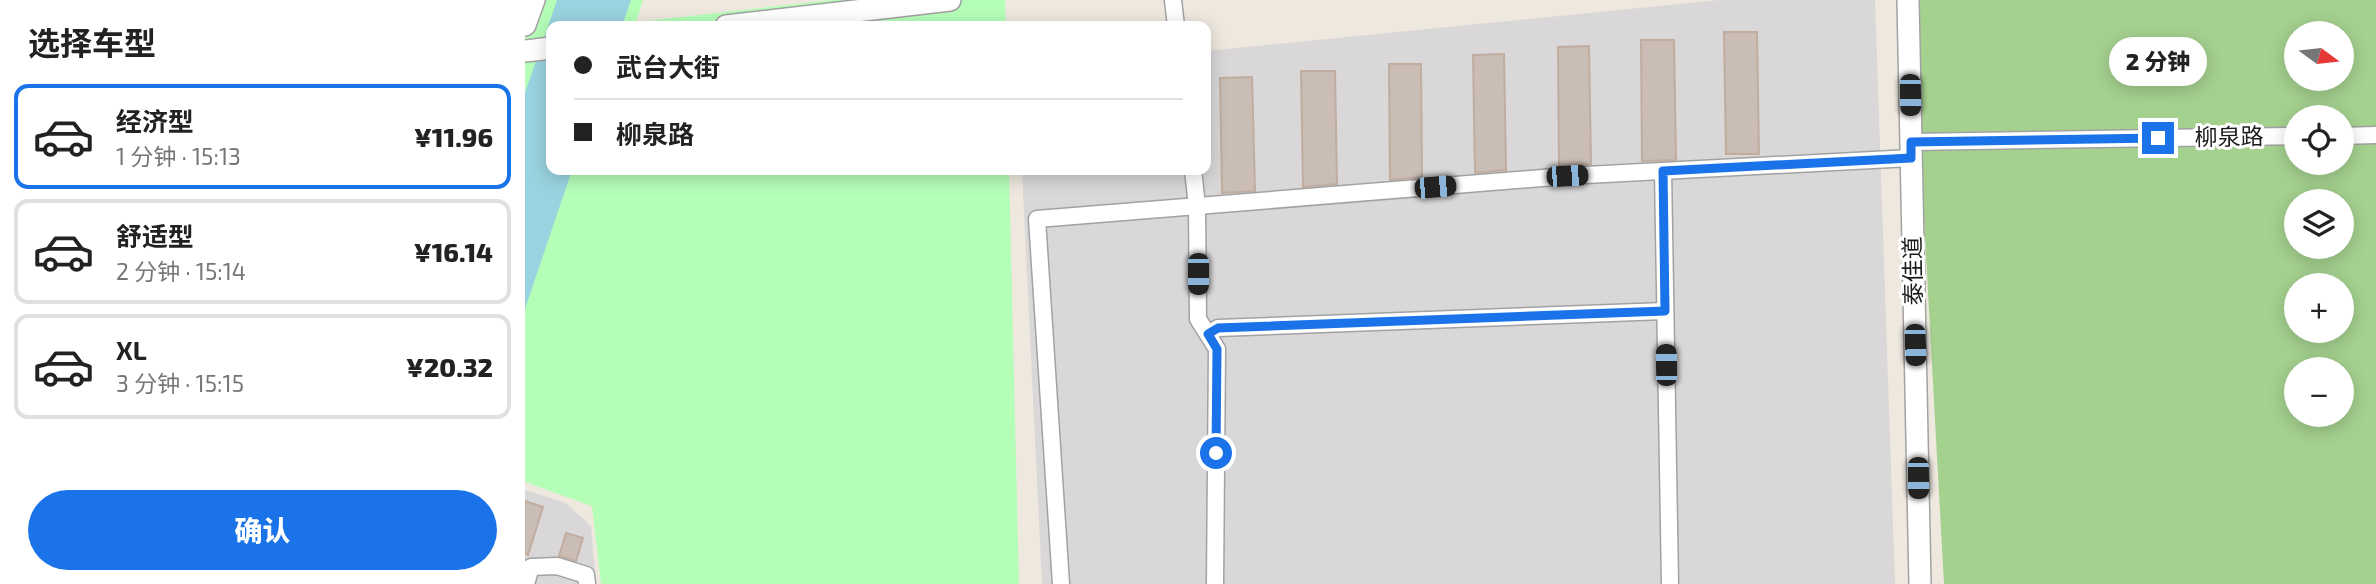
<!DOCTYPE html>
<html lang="zh">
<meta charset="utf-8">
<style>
body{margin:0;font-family:"Exo 2","Noto Sans SC",sans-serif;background:#f6f6f6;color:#222;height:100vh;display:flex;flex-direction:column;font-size:26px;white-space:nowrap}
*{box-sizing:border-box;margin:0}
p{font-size:23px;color:#767676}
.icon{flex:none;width:38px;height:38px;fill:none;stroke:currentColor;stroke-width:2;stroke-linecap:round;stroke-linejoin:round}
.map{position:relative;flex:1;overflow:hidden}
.side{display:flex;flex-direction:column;background:#fff;width:525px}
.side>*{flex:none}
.guide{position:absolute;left:21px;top:21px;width:665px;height:154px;border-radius:14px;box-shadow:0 4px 18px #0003;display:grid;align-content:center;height:154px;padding:0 28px;background:#fff}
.needle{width:46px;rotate:105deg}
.fabs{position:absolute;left:1759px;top:21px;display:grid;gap:14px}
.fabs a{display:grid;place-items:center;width:70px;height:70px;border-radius:50%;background:#fff;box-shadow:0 4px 18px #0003;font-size:35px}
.end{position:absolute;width:32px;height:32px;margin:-16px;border:9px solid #1a73e8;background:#fff;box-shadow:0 0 0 4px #fff}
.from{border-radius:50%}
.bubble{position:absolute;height:49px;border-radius:24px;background:#fff;box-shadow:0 4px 18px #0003;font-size:23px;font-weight:800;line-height:49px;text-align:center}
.car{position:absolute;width:21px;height:42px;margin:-21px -10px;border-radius:9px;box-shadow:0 0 5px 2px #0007;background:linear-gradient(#222 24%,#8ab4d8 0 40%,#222 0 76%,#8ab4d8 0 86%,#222 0)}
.guide b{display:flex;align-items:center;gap:24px;height:66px;font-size:26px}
.guide b+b{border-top:2px solid #e0e0e0}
.guide i{width:18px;height:18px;background:#222}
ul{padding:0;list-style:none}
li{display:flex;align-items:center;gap:21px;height:105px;margin:0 14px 10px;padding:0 14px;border:4px solid #e0e0e0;border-radius:14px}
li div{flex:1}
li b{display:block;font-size:26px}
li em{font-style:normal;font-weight:800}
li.on{border-color:#1a73e8}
li>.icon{width:63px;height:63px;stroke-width:1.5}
h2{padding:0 28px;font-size:32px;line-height:84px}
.cta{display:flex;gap:14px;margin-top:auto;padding:14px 28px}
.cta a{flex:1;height:80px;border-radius:42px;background:#1a73e8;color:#fff;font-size:28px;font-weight:800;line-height:80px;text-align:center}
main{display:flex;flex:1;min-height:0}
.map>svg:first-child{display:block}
</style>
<main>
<section class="side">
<h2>选择车型</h2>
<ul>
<li class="on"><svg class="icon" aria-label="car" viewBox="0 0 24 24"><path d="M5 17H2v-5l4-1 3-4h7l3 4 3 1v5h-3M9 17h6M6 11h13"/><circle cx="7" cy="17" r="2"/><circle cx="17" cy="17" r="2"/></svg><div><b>经济型</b><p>1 分钟 · 15:13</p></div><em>¥11.96</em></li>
<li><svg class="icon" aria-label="car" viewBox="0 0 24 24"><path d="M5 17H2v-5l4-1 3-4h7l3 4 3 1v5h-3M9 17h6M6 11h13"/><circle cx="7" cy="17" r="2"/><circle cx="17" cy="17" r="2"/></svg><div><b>舒适型</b><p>2 分钟 · 15:14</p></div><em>¥16.14</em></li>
<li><svg class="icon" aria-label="car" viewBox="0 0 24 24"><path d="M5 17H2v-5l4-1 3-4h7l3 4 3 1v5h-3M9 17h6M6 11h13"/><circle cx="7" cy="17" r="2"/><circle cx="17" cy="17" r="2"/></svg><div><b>XL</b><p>3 分钟 · 15:15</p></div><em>¥20.32</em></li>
</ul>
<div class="cta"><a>确认</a></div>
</section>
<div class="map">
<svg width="1851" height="584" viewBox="0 0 1851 584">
<rect width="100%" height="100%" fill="#eee8df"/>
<g fill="#d9d7d7">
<polygon points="1194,0 1350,0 1370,584 517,584 497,170 681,170 681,51"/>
<polygon points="0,490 41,503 66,526 71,584 0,584"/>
</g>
<path fill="#a5d18f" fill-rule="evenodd" d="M 1387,0 L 1851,0 L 1851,584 L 1419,584 ZM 1771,33 L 1816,33 L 1816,79 L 1771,79 ZM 1771,117 L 1816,117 L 1816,163 L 1771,163 ZM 1771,201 L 1816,201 L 1816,247 L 1771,247 ZM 1771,285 L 1816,285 L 1816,331 L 1771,331 ZM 1771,369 L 1816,369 L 1816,415 L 1771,415 Z"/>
<polygon fill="#b5feb8" points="0,0 118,0 111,22 307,0 480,0 481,26 26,26 26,170 484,170 494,584 76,584 67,506 0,482"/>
<polygon fill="#9ad3e0" points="32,0 106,0 97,26 26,26 26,170 47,170 0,309 0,93"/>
<g fill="#c9bdb5" stroke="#c0ada0" stroke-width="2">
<polygon points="1199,32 1232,32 1234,154 1201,154"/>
<polygon points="1116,40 1149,40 1151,160 1117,161"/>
<polygon points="1064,46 1066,164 1034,166 1033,47"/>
<polygon points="979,54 981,170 950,173 948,55"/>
<polygon points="864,64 896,64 897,177 865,180"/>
<polygon points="776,71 810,71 812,184 778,187"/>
<polygon points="727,77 730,191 697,193 695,78"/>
<polygon points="0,501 18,507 3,555 0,554"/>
<polygon points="41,533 58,538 51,561 34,556"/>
</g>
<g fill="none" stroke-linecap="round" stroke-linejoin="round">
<g stroke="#a2a2a2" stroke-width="19">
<g id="minor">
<polyline points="648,0 651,26"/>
<polyline points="1816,136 1851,135"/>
<polyline points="1386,142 1771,136"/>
<polyline points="668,170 672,206 673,319 692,349 690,584"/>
<polyline points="1138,171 1145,584"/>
<polyline points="683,334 693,328 1140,311"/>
<polyline points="1,584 6,567 32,566 61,575 62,584"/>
<polyline points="536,584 512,219 1042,176 1386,158"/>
</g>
</g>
<g stroke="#a2a2a2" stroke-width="24">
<g id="tertiary">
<polyline points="1383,0 1395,584"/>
<polyline points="0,25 9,0"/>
<polyline points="201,26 425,0"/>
<polyline points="0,51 26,48"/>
</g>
</g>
<use href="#minor" stroke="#fff" stroke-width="16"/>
<use href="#tertiary" stroke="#fff" stroke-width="21"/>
</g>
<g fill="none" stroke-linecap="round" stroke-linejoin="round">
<polyline stroke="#1a73e8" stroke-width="9" points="691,453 692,349 683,334 693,328 1140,311 1138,171 1386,158 1386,142 1633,138"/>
</g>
<g text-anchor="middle" stroke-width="6" stroke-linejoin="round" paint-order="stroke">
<g font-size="23" fill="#1b1b1b" stroke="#fff">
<text transform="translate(1704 137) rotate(-1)" y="8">柳泉路</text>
<text transform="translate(1388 271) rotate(-91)" y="8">泰佳道</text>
</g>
</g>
</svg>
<div class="fabs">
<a><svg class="needle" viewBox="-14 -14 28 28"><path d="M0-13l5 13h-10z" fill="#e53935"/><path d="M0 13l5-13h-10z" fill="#767676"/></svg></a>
<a><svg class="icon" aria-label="locate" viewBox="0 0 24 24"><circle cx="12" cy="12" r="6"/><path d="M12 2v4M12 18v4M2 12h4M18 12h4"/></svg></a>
<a><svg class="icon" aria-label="layers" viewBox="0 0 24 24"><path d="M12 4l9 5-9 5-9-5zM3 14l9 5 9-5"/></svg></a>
<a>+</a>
<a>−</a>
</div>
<i class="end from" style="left:691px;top:453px"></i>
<i class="end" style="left:1633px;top:138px"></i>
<div class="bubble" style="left:1584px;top:37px;width:98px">2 分钟</div>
<i class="car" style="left:1385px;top:95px;rotate:179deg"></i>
<i class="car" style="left:1042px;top:176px;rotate:87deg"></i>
<i class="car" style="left:910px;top:187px;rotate:85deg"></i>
<i class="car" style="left:673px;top:274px;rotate:180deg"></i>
<i class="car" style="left:1390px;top:345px;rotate:178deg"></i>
<i class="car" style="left:1141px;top:365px;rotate:359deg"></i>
<i class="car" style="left:1393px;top:478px;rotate:179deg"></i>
<div class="guide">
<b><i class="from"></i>武台大街</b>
<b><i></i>柳泉路</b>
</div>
</div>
</main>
